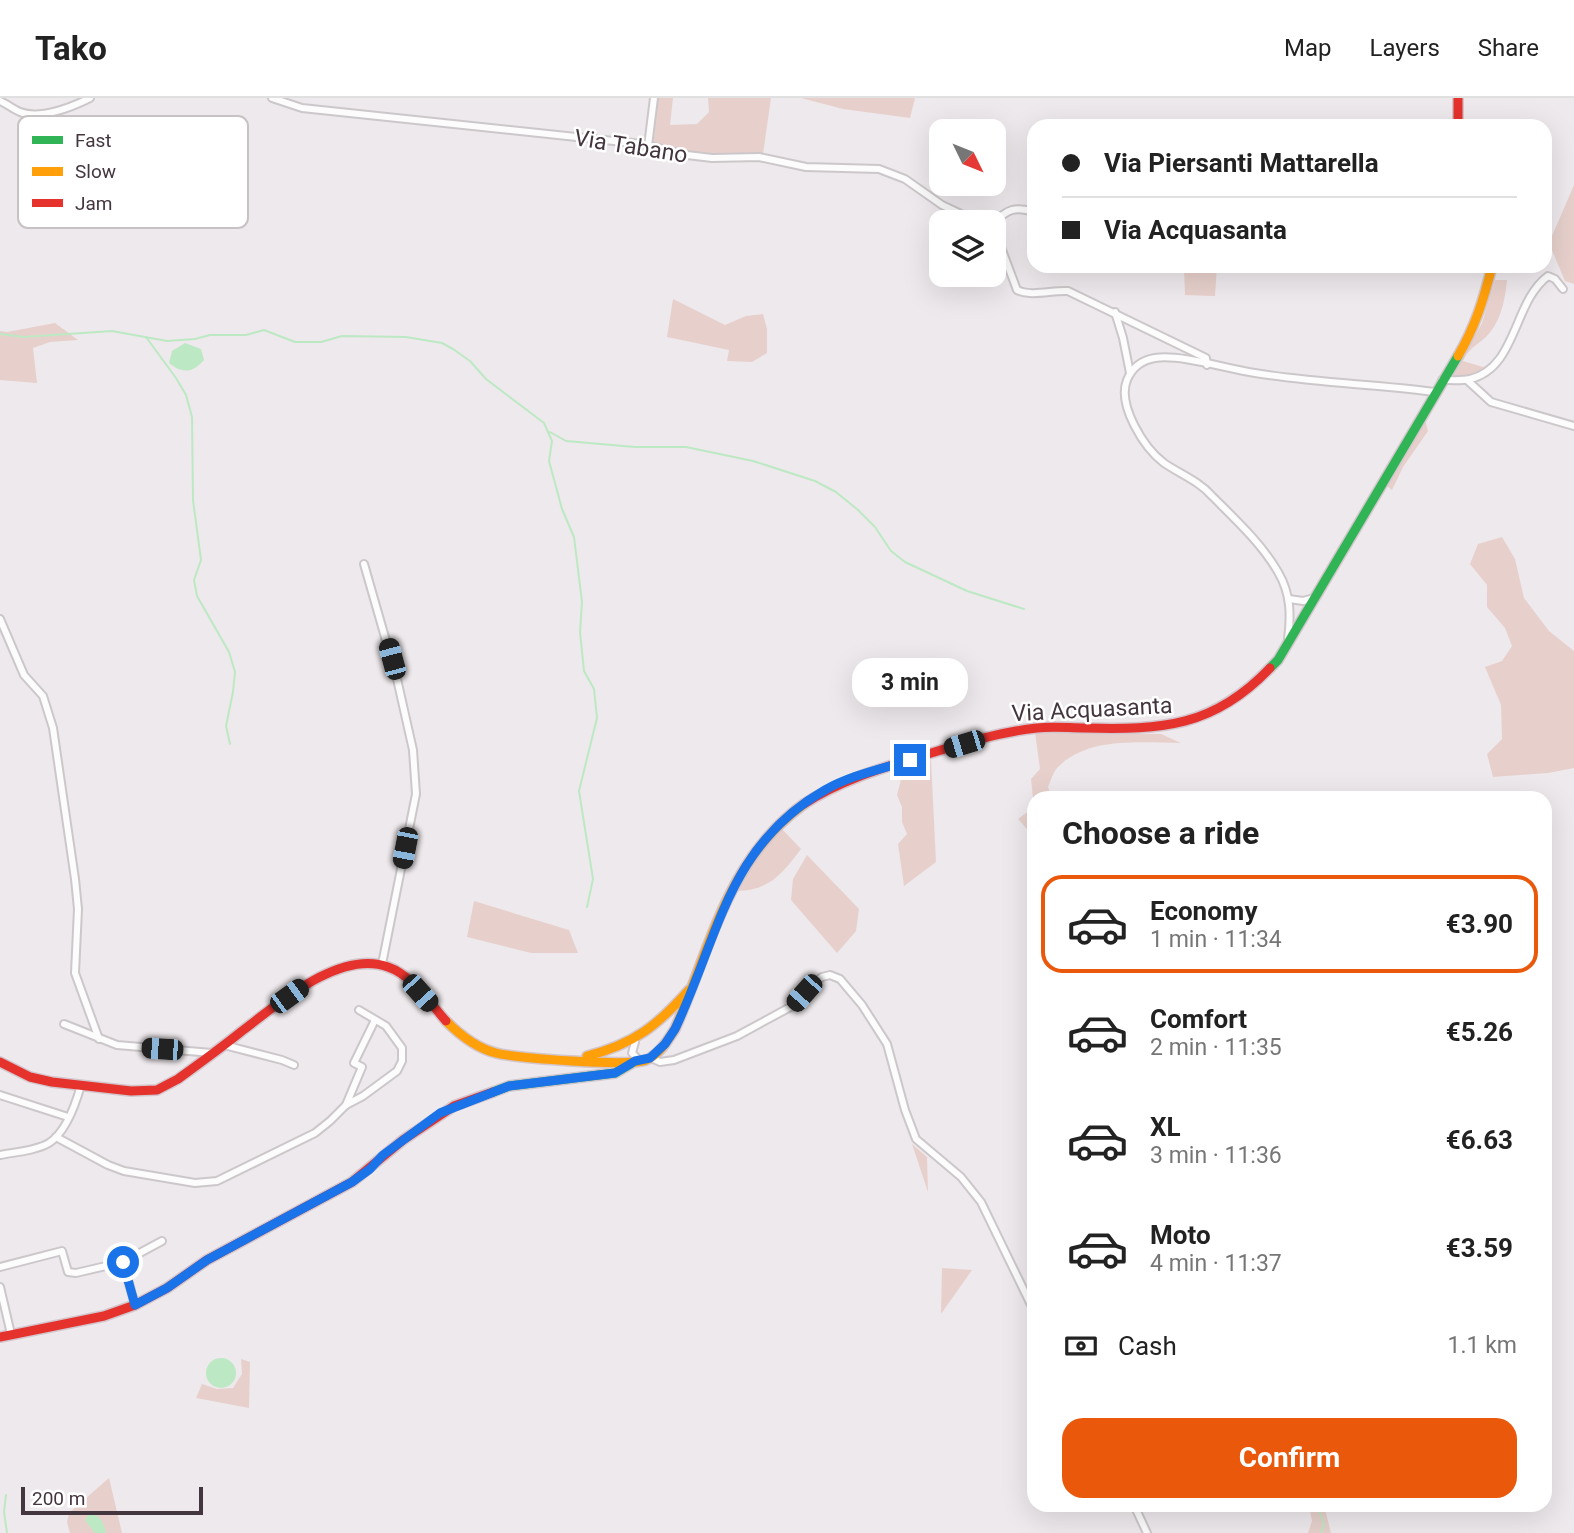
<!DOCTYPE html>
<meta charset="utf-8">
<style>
body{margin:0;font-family:Roboto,sans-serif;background:#f2f2f2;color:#222;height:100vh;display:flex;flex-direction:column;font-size:26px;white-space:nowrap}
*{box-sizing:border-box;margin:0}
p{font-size:23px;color:#767676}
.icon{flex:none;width:38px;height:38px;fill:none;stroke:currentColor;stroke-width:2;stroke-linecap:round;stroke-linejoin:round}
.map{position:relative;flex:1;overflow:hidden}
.details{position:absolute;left:1027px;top:693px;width:525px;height:721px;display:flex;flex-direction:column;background:#fff;border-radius:21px;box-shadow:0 7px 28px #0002}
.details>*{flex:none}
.banner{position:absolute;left:1027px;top:21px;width:525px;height:154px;border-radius:21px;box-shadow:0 7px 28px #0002;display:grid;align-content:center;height:154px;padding:0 35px;background:#fff}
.needle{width:46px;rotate:133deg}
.controls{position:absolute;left:929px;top:21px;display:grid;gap:14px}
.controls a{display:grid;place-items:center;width:77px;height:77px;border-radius:14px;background:#fff;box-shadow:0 7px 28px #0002;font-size:35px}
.scale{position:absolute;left:21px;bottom:18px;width:182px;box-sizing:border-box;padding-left:7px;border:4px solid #44363f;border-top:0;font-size:19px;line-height:24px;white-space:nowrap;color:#44363f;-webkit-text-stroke:5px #fff;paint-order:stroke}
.end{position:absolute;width:32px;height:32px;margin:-16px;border:9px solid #1a73e8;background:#fff;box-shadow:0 0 0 4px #fff}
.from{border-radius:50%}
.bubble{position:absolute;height:49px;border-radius:21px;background:#fff;box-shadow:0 7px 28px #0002;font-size:23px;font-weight:700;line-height:49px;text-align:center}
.car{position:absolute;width:21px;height:42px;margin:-21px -10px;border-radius:9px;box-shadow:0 0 5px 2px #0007;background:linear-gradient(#222 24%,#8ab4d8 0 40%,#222 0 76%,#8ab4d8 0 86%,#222 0)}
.banner b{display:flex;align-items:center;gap:24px;height:66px;font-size:26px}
.banner b+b{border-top:2px solid #e0e0e0}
.banner i{width:18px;height:18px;background:#222}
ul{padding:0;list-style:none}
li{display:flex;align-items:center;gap:21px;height:98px;margin:0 14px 10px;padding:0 21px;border:4px solid transparent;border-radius:21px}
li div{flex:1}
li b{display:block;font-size:26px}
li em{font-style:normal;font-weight:700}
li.current{border-color:#ea580c}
li>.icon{width:63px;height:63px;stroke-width:1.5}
h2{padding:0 35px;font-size:32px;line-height:84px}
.pay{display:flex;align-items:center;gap:18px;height:77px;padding:0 35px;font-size:26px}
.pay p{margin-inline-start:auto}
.action{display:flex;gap:14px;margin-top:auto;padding:14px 35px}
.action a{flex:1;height:80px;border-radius:21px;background:#ea580c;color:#fff;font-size:28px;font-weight:700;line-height:80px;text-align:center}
header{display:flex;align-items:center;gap:42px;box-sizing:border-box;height:98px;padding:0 35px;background:#fff;border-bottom:2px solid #e0e0e0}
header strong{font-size:33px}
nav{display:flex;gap:38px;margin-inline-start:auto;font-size:24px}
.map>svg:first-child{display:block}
</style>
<header>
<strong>Tako</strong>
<nav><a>Map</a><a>Layers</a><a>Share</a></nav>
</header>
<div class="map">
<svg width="1574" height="1435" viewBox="0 0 1574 1435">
<rect width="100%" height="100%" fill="#eee9ec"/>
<g fill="#e7d0cc">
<polygon points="657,0 673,0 670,27 697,26 709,14 708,0 771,0 763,56 709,58 653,46"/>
<polygon points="801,0 915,0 910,20 843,11"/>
<polygon points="1574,87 1574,186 1565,183 1549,145"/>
<polygon points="1184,168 1217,168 1215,198 1185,197"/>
<path d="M 1495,182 L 1507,182 C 1505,202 1501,224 1486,239 C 1477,247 1468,251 1463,263 L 1483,269 L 1492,266 C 1480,274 1467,283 1452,279 L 1482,225 Z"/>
<polygon points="673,201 725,227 746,218 763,216 767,231 767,255 752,264 727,263 729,252 667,239"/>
<polygon points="55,225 78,242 50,244 33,250 37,285 0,282 0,233 7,234"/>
<polygon points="1425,321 1428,333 1403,369 1392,392 1387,388"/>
<polygon points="1502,439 1515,461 1524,500 1549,533 1574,553 1574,670 1548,675 1493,679 1487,656 1502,641 1501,607 1485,569 1502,563 1512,548 1505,530 1487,509 1487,487 1470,466 1478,446"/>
<path d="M 1035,634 L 1161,636 L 1181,645 C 1142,645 1089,638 1058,669 C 1053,674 1051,682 1048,689 L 1052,700 L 1034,700 L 1034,739 L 1018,721 L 1034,709 L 1031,681 L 1040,671 Z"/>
<polygon points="931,662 936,764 904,788 898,746 907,736 902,724 902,709 897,697 904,670"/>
<path d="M 781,730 L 801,751 C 783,775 769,793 737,793 C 743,770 765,747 781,730 Z"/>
<polygon points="807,757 859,811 856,833 837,855 791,802 793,781"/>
<polygon points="474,803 569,832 578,855 531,855 467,839"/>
<polygon points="912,1046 927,1059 928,1094"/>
<polygon points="942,1170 972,1172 941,1216"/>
<polygon points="241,1261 250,1264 249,1310 196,1300 202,1286 217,1291 233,1290 242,1276"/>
<polygon points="109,1380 122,1435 70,1435 67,1424 69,1415"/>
<polygon points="1309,1407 1324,1407 1331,1435 1308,1435 1312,1423"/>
</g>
<g fill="#bce9c3">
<path d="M 185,245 L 201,251 L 204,262 C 193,275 182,276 169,265 L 172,253 Z"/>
<circle cx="221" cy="1275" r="15"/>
<path d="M 93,1416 C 101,1419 104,1426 106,1435 L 95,1435 L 85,1422 L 88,1417 Z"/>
</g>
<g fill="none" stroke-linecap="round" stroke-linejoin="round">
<g stroke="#bce9c3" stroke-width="2">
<polyline points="0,236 24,239 112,233 167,243 195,241 210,237 246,237 264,232 295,244 321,244 342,238 406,239 442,245 453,251 470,263 486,281 544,325 552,343 549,363 562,411 574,439 582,504 580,534 584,573 594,591 597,620 579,693 593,781 587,809"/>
<polyline points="146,239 176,280 186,297 192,319 193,402 201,462 194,482 197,498 229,554 235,574 233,594 226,628 230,646"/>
<polyline points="550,334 566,343 635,349 686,349 753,363 815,383 836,394 858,412 875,429 891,453 905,464 967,493 1024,511"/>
<polyline points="6,1397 4,1414 7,1435"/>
<polyline points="1317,1407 1324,1427 1321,1435"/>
</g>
<g stroke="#ccc7ca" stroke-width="10">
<g id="street">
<polyline points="272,0 302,10 642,46 687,57 712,60 759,59 806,69 879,71 905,81 942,107 978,124"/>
<path d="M 0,3 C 7,6 13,11 20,14 C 40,22 72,9 90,0"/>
<polyline points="648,48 654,0"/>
<path d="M 994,125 C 1007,111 1016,108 1034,114"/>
<path d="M 994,136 L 999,144 L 1017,192 C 1031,199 1052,192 1068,193 L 1206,260 L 1207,267"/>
<polyline points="1115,214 1123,240 1130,275"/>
<path d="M 1442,282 C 1451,282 1461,283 1470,281 C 1517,270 1513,204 1548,178 L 1555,181 L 1563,191"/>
<polyline points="1467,282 1491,304 1574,328"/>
<polyline points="364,466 397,581 413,652 416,696 382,866"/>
<polyline points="1289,501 1303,503 1314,500"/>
<polyline points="0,521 24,577 43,598 53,630 75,781 78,811 75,875 99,941"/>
<path d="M 1288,541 C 1291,518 1291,496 1278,474 C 1262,446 1235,421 1212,398 C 1199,383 1180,376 1164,365 C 1144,350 1117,307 1127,282 C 1132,270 1142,262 1155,260 C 1181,256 1227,271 1255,275 C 1314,285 1375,286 1435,294"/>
<polyline points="64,926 117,947 212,955"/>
<polyline points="635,944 632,955 639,962"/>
<polyline points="224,947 282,962 294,967"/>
<polyline points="651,960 660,964 674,962 737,938 794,907 815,884 822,879 830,877 840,881 862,907 887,946 905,1012 916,1041 961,1079 981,1104 1034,1213"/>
<polyline points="0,997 68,1019"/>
<polyline points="346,1007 362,969 354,965 375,922"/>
<polyline points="56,1039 108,1067 124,1073 195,1085 217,1083 315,1035 330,1023 346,1007 363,998 397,973 402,963 402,950 386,928 359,912"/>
<path d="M 0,1057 C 15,1054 35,1053 49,1045 C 66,1034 76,1005 81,987"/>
<polyline points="123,1164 135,1207"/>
<polyline points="0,1169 62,1153 68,1174 76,1175 123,1164 162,1143"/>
<polyline points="0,1189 11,1236"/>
<polyline points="1134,1407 1147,1435"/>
</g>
</g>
<g stroke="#d3c6cd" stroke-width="12">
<g id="fast">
<polyline points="1270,570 1278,562 1458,258"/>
<polyline points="493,994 509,988 615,975 632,965"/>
</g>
</g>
<g stroke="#d3c6cd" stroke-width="12">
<g id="slow">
<path d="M 1458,258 C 1475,229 1484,201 1492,168"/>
<path d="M 446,923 C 460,937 476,950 496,955 C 516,960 629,969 646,962 C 659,957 668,942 675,931 C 711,849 727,761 804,706"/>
<path d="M 587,958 C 634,946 657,928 689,892"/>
</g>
</g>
<g stroke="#d3c6cd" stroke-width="12">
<g id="jam">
<polyline points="1458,0 1458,28"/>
<path d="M 804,706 C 842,681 886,669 928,656 C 964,645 1000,634 1037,630 C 1053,628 1069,630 1085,630 C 1162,632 1214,629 1270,570"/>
<path d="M 0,964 L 30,979 L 52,984 L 131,993 L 157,992 L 178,981 C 200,965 221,950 242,933 C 278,906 340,851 388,869 C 412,877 430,905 446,923"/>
<polyline points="0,1239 104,1218 135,1207 167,1190 207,1162 352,1084 403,1042 454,1008 493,994"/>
</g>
</g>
<use href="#street" stroke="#fcfcfc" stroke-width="6"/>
<use href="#fast" stroke="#30b455" stroke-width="9"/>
<use href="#slow" stroke="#ff9f0a" stroke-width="9"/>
<use href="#jam" stroke="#e5322d" stroke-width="9"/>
</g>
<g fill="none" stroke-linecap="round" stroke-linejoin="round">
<path stroke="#1a73e8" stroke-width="9" d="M 123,1164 L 135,1207 L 167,1190 L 207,1162 L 352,1084 L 370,1071 L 383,1057 L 440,1015 L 509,988 L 615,975 L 635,963 L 650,960 L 665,946 L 675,931 C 719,839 727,748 825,692 C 851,677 882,671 910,662"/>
</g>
<g text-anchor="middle" stroke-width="5" stroke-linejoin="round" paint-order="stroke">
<g font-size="23" fill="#44363f" stroke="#fff">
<text transform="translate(631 48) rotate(9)" y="8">Via Tabano</text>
<text transform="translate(1092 611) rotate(-3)" y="8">Via Acquasanta</text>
</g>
</g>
<rect x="18" y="18" width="230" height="112" rx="10" fill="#fff" stroke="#c7c3c5" stroke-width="2"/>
<rect x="32" y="38" width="31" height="8" fill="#30b455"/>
<rect x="32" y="69" width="31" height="9" fill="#ff9f0a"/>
<rect x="32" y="101" width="31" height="8" fill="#e5322d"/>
<g font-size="19" fill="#44363f">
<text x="75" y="49">Fast</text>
<text x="75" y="80">Slow</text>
<text x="75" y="112">Jam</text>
</g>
</svg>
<div class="controls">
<a><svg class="needle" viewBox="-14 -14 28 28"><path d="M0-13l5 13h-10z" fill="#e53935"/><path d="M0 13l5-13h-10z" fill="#767676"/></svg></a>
<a><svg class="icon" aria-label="layers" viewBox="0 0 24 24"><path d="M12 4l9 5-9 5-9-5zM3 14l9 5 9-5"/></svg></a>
</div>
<div class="scale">200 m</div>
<i class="end from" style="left:123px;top:1164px"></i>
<i class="end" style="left:910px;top:662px"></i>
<div class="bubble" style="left:852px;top:560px;width:116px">3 min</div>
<i class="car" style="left:392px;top:561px;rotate:345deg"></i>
<i class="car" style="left:964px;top:646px;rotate:253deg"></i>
<i class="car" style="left:405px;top:750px;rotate:191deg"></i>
<i class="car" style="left:420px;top:895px;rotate:138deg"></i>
<i class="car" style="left:804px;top:895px;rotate:222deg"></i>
<i class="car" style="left:289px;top:898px;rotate:54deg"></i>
<i class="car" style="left:162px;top:951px;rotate:274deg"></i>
<div class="banner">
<b><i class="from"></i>Via Piersanti Mattarella</b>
<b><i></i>Via Acquasanta</b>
</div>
<section class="details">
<h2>Choose a ride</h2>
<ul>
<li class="current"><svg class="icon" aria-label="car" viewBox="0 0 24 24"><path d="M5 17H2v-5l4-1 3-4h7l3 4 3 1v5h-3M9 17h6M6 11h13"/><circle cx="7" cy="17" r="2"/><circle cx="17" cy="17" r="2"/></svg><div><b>Economy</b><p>1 min · 11:34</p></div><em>€3.90</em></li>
<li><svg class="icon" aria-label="car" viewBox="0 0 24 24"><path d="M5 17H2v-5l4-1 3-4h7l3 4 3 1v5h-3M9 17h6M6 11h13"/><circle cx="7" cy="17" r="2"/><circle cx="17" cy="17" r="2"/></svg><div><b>Comfort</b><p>2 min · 11:35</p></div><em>€5.26</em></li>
<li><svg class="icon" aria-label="car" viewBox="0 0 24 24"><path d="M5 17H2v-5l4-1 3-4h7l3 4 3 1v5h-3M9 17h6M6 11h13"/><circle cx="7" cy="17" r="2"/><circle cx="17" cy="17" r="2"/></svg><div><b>XL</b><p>3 min · 11:36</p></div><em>€6.63</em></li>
<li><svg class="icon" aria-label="car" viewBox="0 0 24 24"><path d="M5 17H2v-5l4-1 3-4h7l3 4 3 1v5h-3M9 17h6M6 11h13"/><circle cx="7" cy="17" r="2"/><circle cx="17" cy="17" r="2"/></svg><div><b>Moto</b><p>4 min · 11:37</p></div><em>€3.59</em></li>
</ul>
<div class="pay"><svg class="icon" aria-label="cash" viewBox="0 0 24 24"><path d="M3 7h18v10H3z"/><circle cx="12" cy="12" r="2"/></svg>Cash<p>1.1 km</p></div>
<div class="action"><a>Confirm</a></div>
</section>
</div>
